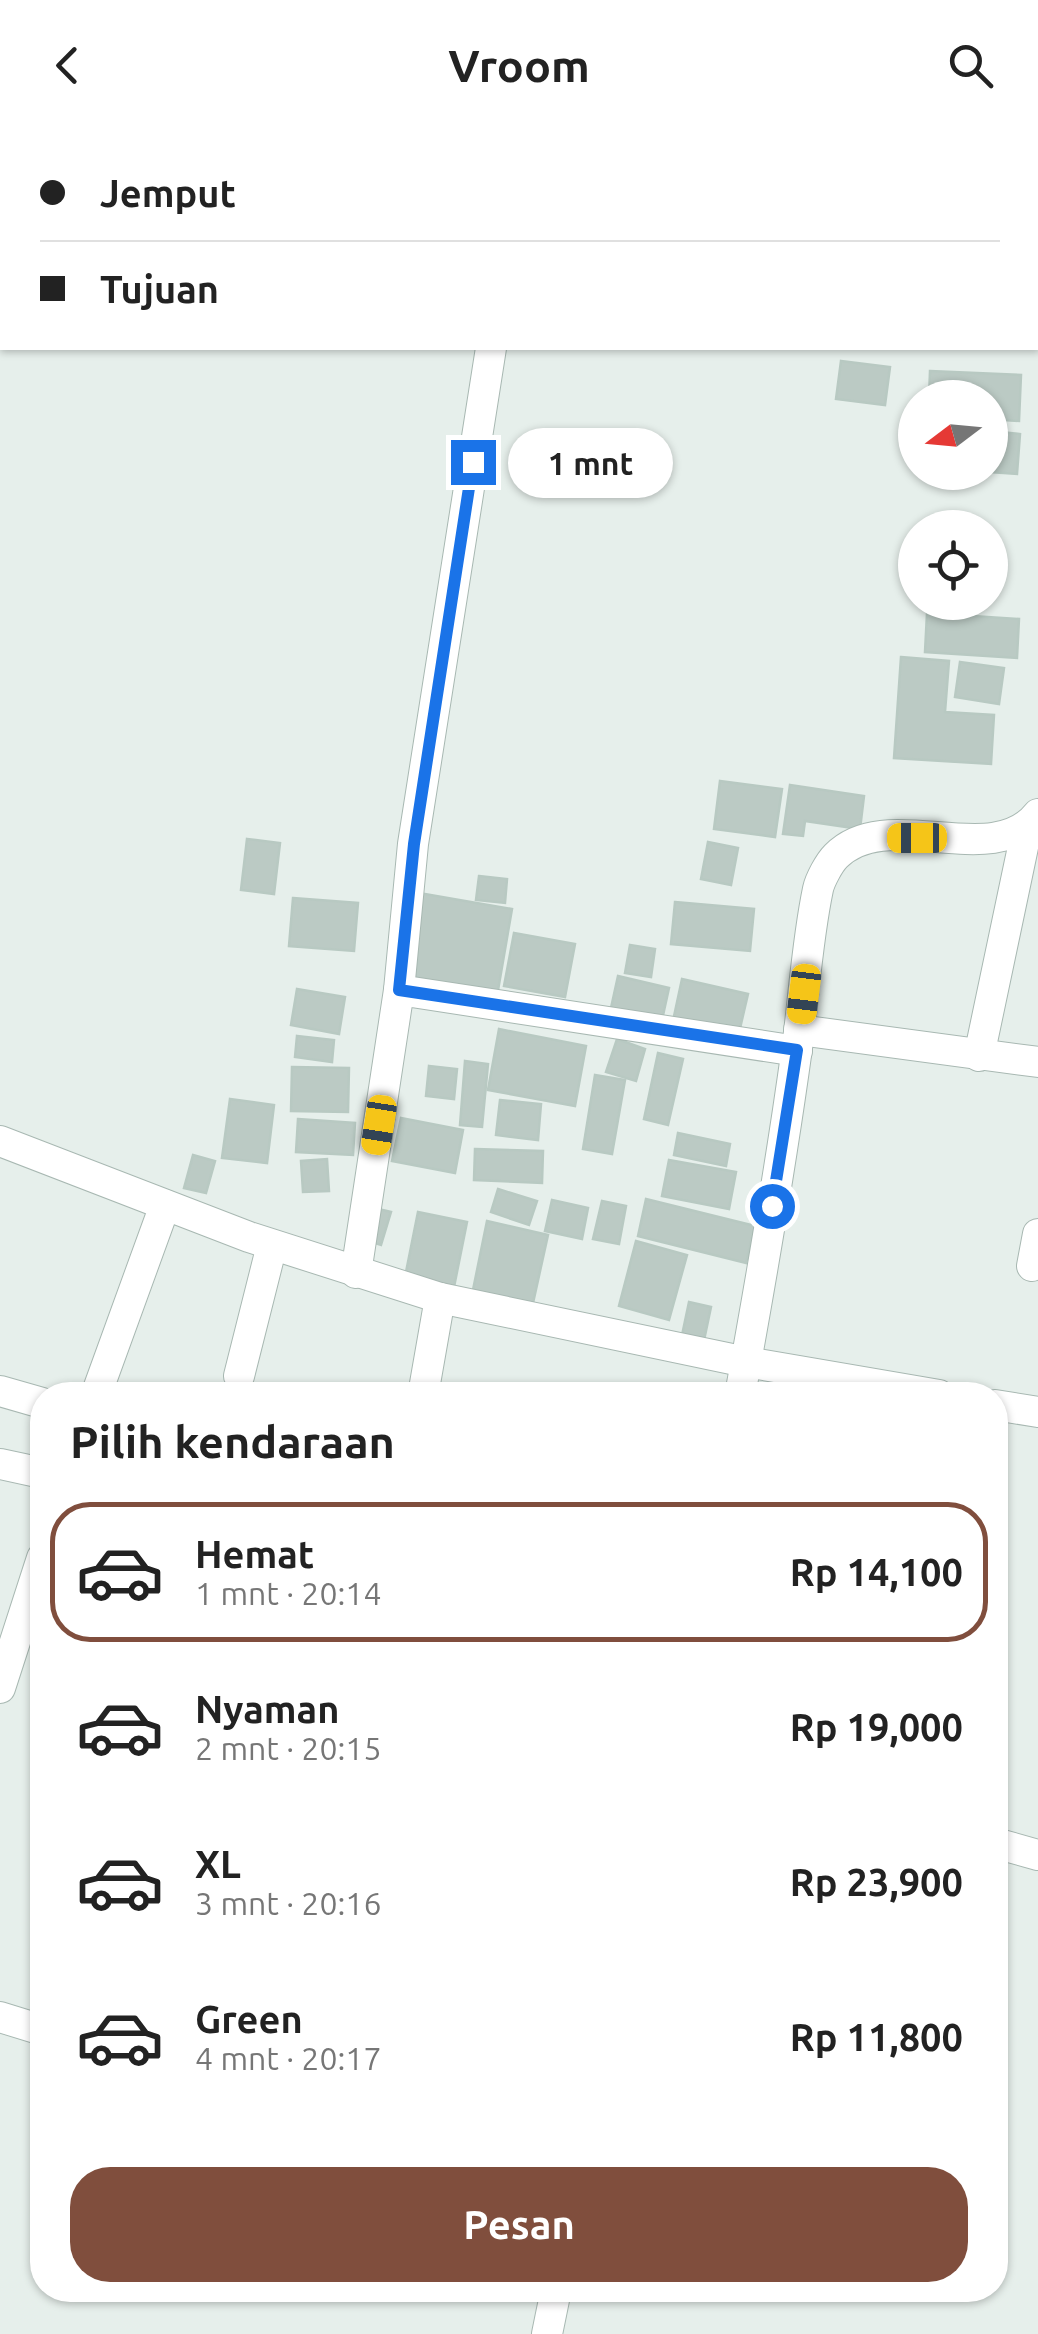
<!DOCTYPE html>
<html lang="id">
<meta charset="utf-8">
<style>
body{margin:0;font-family:Ubuntu,sans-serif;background:#f2f2f2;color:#222;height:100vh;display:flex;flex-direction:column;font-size:38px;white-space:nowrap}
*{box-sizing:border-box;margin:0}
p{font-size:32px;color:#767676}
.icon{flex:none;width:55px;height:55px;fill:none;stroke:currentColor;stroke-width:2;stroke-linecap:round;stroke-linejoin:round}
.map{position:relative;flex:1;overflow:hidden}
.details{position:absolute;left:30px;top:1252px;width:978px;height:920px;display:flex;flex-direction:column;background:#fff;border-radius:40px;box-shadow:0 2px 8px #0004}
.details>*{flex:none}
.top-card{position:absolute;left:0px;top:0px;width:1040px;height:220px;box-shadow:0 2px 8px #0004;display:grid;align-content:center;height:220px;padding:0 40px;background:#fff}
.needle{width:65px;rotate:254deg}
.buttons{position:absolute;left:898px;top:250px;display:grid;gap:20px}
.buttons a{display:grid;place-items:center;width:110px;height:110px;border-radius:50%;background:#fff;box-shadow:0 2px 8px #0004;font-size:50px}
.end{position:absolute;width:45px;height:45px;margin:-22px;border:12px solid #1a73e8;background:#fff;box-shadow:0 0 0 5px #fff}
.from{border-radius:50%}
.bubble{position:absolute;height:70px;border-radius:35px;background:#fff;box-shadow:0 2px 8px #0004;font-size:32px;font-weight:700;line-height:70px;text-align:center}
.car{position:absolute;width:30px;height:60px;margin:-30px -15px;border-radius:12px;box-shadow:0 0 8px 2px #0007;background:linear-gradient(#f5c518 24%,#345 0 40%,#f5c518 0 76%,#345 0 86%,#f5c518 0)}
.top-card b{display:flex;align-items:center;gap:35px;height:95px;font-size:38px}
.top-card b+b{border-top:2px solid #e0e0e0}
.top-card i{width:25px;height:25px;background:#222}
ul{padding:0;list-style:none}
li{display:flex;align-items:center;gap:30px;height:140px;margin:0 20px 15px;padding:0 20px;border:5px solid transparent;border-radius:40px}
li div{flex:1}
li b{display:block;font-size:38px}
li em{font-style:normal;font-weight:700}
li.current{border-color:#804e3d}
li>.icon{width:90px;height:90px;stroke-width:1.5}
h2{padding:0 40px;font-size:45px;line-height:120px}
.action{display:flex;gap:20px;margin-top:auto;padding:20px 40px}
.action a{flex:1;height:115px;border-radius:40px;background:#804e3d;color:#fff;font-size:40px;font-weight:700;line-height:115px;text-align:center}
header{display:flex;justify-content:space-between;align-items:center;height:130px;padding:0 40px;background:#fff;font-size:45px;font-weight:700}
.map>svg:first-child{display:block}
</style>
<header><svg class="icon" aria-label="back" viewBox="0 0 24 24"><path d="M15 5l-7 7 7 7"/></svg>Vroom<svg class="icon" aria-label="search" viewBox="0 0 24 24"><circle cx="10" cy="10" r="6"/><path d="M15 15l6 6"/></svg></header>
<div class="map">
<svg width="1038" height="2204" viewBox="0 0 1038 2204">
<rect width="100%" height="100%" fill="#e6efeb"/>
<g fill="#bbcac4" stroke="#b8c9c2" stroke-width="2.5">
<polygon points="841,231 890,237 885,275 836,269"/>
<polygon points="930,241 1021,245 1019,291 990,289 990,268 929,268"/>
<polygon points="990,301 1020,304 1017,344 990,342"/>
<polygon points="927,483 1019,489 1017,528 925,522"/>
<polygon points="901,527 949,531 945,582 994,585 991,634 894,628"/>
<polygon points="960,532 1004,538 999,574 955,567"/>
<polygon points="720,651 782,659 775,707 714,699"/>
<polygon points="790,655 864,666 860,699 805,691 803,706 783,704"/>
<polygon points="247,709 280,713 274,764 241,760"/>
<polygon points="708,712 738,718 731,755 701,749"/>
<polygon points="479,746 507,749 505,773 476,770"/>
<polygon points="419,763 512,779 497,866 404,850"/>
<polygon points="293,768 358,773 354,821 289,816"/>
<polygon points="675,772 754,779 750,821 671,814"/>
<polygon points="514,803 575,814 565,867 504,856"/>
<polygon points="630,815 655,819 651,847 625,843"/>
<polygon points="618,846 669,858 660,899 609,887"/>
<polygon points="682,849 748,864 738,907 673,891"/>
<polygon points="297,859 345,867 339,904 291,895"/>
<polygon points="499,899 586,916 575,976 488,960"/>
<polygon points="297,906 334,910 332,932 295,927"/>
<polygon points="617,909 645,919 636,951 606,942"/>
<polygon points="658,923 683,929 668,995 644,989"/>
<polygon points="465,931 488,934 482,997 460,995"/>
<polygon points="429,936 457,939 454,969 426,966"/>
<polygon points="292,937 349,938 348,982 291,981"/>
<polygon points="595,945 625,950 612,1024 583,1019"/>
<polygon points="230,969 274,975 267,1033 222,1028"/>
<polygon points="500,970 541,974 538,1010 496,1005"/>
<polygon points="401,988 463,1000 455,1043 392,1031"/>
<polygon points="298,989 355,993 353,1025 296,1022"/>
<polygon points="678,1003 730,1014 726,1036 674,1025"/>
<polygon points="475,1019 543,1021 542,1053 474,1050"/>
<polygon points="193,1025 215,1031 206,1063 184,1058"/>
<polygon points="327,1029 329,1061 303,1062 301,1031"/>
<polygon points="669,1030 736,1042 729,1079 662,1066"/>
<polygon points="498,1059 537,1071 529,1095 491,1082"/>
<polygon points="646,1069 755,1096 746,1133 638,1106"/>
<polygon points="552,1070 588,1078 582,1109 545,1101"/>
<polygon points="602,1071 626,1076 619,1114 593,1109"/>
<polygon points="374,1078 391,1082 381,1115 365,1110"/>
<polygon points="418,1082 467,1092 454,1157 405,1147"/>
<polygon points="487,1091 548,1105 533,1173 473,1160"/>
<polygon points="636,1111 687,1125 669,1190 619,1176"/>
<polygon points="689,1172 711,1177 703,1215 681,1210"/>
</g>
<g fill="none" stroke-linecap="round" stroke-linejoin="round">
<g stroke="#a8b8b2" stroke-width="32">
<g id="street">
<polyline points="524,2 525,0"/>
<polyline points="399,860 413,714 491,218"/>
<polyline points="799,900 1038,932"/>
<polyline points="979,926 1027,698"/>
<polyline points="0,1011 249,1107 440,1168 746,1232 939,1265"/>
<polyline points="1032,1136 1038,1104"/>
<polyline points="356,1143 399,860 797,921"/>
<polyline points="239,1246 272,1115"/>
<polyline points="0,1261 42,1273"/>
<polyline points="96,1265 165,1075"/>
<polyline points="423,1265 440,1168"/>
<path d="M 740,1265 C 761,1150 781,1034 797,918 C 804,866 807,811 818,759 C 820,750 829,733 836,726 C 887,674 993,742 1038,684"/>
<polyline points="995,1275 1038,1282"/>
<polyline points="0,1334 42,1343"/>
<polyline points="0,1558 42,1428"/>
<polyline points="995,1713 1038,1725"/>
<polyline points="0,1887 42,1900"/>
<polyline points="547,2204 556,2160"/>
</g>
</g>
<use href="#street" stroke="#fff" stroke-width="30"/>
</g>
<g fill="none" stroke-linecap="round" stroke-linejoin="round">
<polyline stroke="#1a73e8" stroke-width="12" points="473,332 414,714 399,860 797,920 772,1076"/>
</g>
</svg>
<div class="buttons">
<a><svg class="needle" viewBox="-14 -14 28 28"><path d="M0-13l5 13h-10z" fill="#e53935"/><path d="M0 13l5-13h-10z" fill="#767676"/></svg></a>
<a><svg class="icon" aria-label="locate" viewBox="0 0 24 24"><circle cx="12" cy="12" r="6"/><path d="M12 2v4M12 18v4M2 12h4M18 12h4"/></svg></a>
</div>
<i class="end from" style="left:772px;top:1076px"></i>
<i class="end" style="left:473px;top:332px"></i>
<div class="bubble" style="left:508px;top:298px;width:165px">1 mnt</div>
<i class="car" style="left:917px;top:708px;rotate:270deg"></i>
<i class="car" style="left:804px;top:864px;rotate:187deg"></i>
<i class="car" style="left:379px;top:995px;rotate:189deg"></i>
<div class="top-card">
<b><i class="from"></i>Jemput</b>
<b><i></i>Tujuan</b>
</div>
<section class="details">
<h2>Pilih kendaraan</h2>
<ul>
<li class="current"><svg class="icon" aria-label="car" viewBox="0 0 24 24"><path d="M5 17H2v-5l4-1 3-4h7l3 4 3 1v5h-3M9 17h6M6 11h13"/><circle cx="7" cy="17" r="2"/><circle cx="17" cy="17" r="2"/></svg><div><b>Hemat</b><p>1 mnt · 20:14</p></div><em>Rp 14,100</em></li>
<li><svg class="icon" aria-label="car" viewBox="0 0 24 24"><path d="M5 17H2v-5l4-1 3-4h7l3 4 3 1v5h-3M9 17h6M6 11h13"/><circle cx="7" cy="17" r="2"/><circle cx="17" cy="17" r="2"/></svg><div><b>Nyaman</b><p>2 mnt · 20:15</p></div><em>Rp 19,000</em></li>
<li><svg class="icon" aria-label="car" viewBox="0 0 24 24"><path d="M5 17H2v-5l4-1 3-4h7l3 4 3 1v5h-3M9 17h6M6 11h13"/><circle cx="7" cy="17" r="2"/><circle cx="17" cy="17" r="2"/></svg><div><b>XL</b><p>3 mnt · 20:16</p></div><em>Rp 23,900</em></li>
<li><svg class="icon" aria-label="car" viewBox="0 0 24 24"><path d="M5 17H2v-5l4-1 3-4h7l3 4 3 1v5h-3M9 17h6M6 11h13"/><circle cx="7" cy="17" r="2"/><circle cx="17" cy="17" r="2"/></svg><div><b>Green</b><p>4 mnt · 20:17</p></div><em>Rp 11,800</em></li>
</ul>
<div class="action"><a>Pesan</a></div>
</section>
</div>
